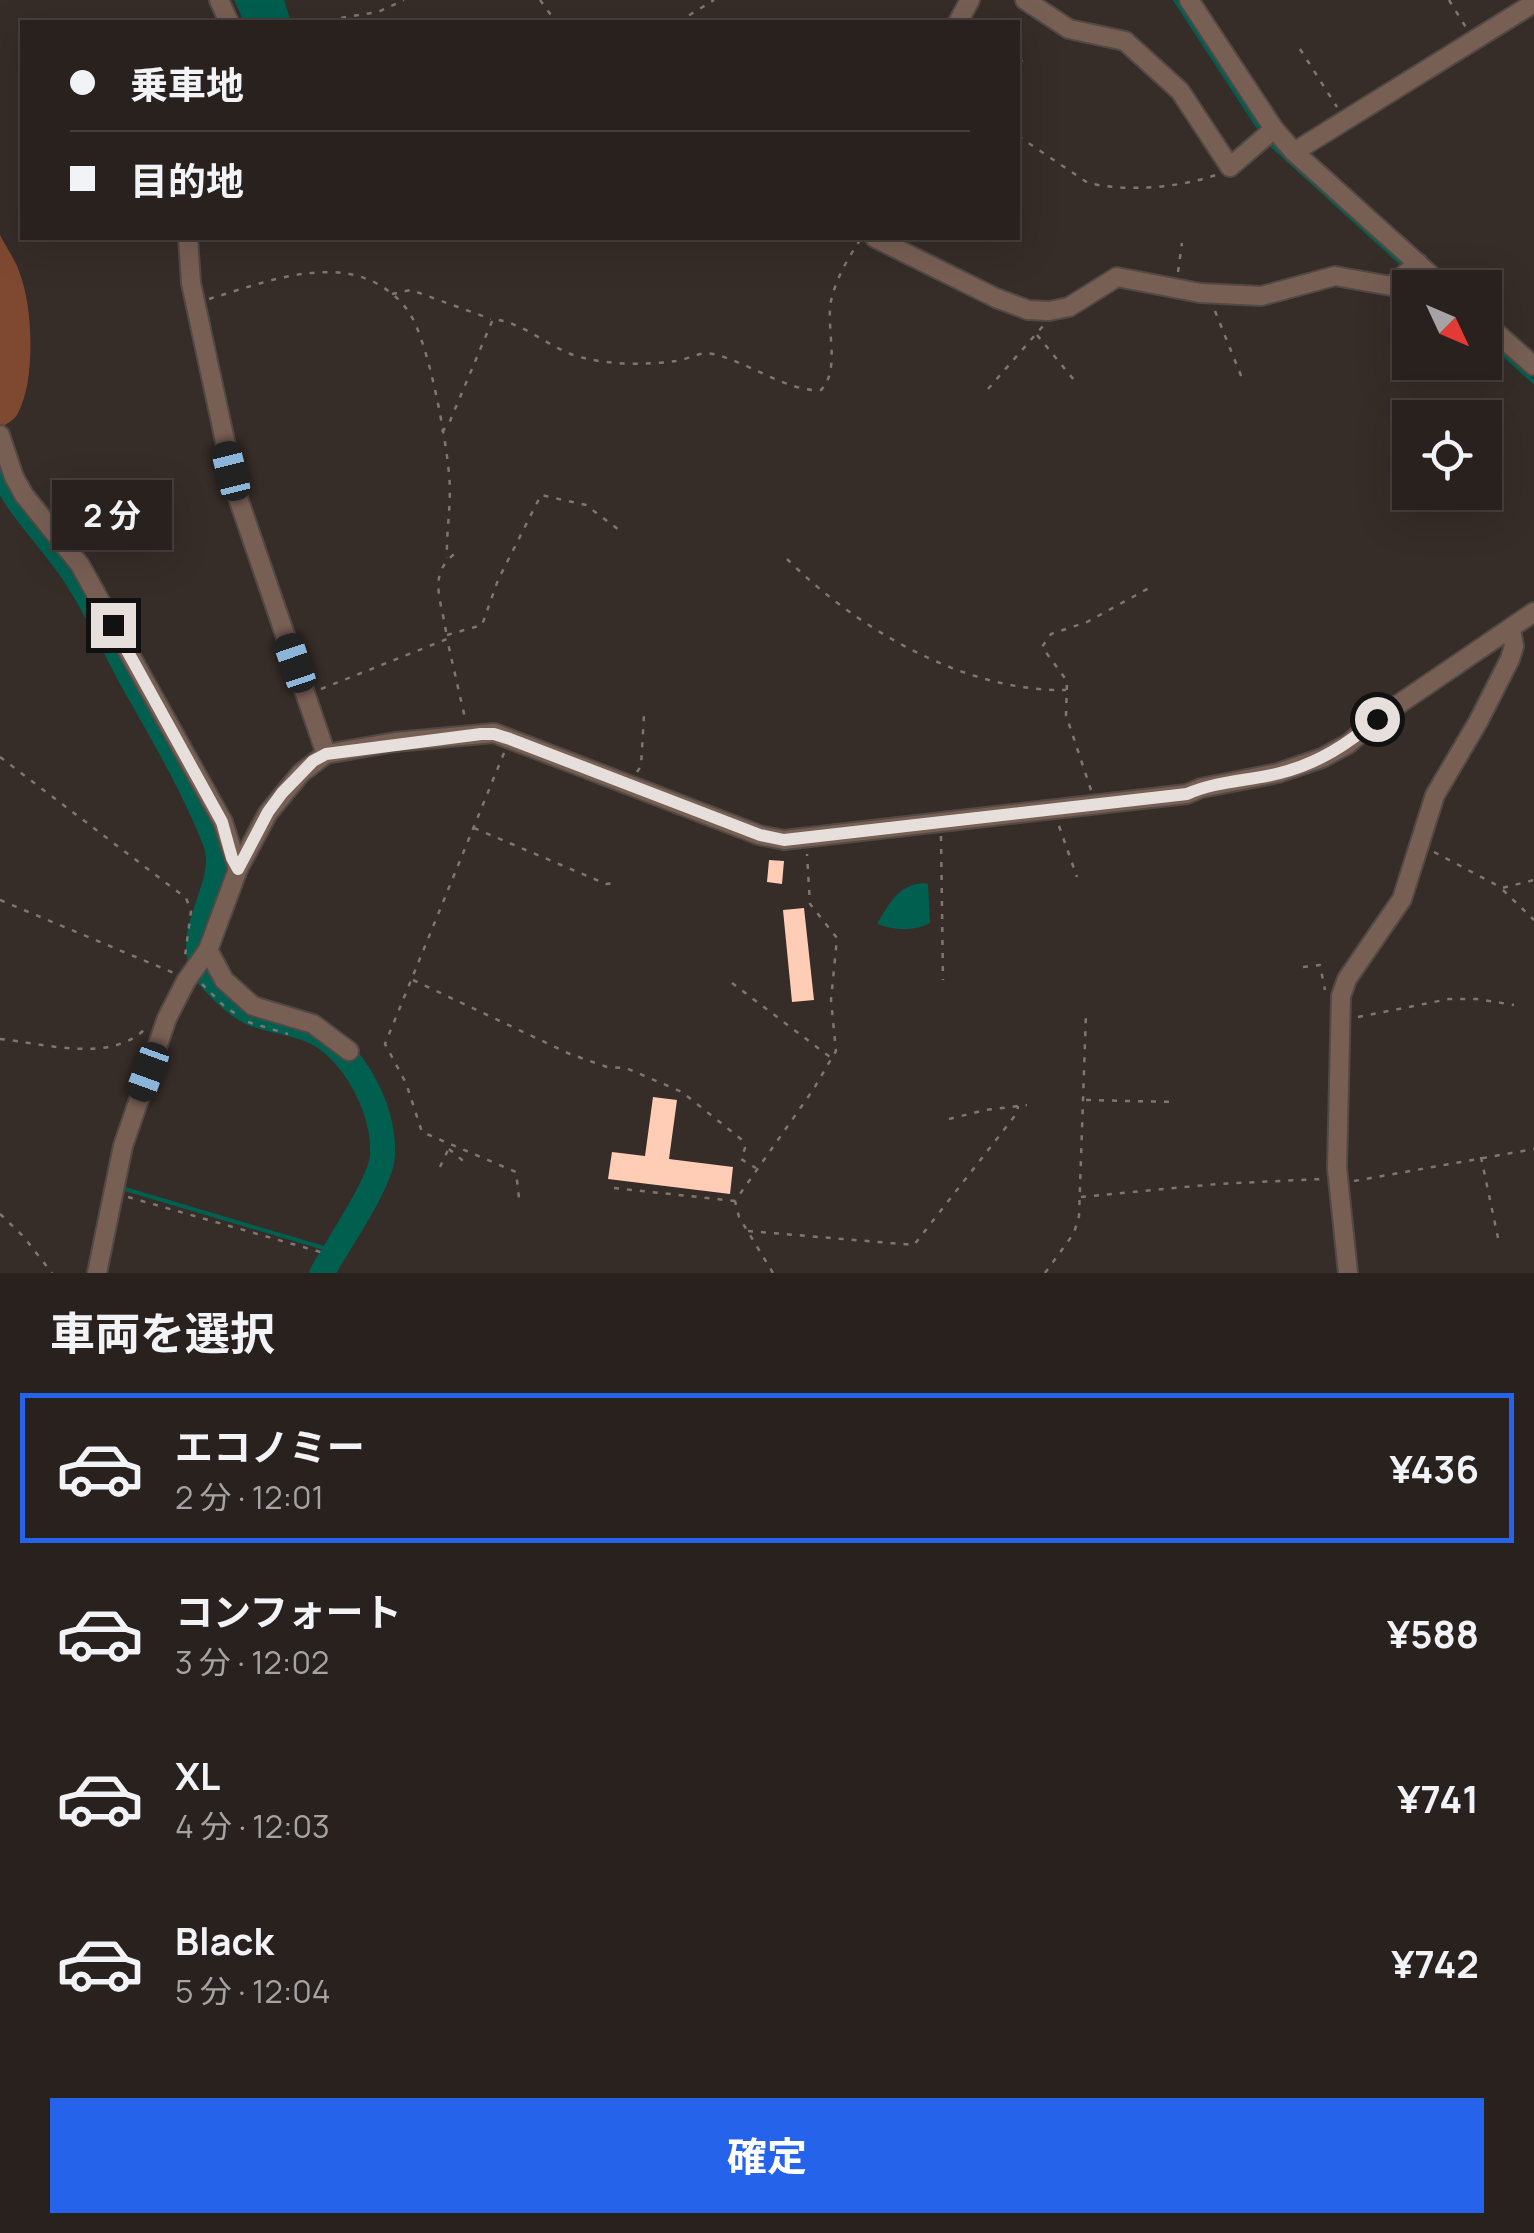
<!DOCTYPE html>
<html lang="ja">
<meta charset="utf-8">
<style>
body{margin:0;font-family:Manrope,"Noto Sans JP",sans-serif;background:#302927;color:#f1f3f6;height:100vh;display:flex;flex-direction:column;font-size:38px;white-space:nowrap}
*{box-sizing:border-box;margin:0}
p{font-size:32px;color:#a5a3a4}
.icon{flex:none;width:55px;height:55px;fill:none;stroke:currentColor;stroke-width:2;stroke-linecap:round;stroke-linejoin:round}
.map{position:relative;height:1273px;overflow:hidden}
.details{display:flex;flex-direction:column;background:#28211e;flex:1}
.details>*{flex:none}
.guide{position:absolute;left:20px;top:20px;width:1000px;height:220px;border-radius:0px;box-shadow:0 10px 40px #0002,0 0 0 2px #443e3c;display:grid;align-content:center;height:220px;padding:0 50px;background:#28211e}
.needle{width:65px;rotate:134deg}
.buttons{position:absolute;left:1392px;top:270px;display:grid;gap:20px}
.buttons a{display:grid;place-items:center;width:110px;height:110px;border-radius:0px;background:#28211e;box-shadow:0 10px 40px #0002,0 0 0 2px #443e3c;font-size:50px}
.end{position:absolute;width:45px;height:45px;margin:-22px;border:12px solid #e6dfdc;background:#111;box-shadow:0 0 0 5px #111}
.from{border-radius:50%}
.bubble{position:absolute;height:70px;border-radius:0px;background:#28211e;box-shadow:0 10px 40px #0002,0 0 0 2px #443e3c;font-size:32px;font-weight:700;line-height:70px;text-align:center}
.car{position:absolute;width:30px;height:60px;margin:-30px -15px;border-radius:12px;box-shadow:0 0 8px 2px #0007;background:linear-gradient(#222 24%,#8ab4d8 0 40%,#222 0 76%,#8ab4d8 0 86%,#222 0)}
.guide b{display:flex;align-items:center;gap:35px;height:95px;font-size:38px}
.guide b+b{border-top:2px solid #443e3c}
.guide i{width:25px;height:25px;background:#f1f3f6}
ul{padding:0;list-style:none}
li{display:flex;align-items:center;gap:30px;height:150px;margin:0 20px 15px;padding:0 30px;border:5px solid transparent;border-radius:0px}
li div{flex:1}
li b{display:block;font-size:38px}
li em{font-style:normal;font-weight:700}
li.current{border-color:#2563eb}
li>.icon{width:90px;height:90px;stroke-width:1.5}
h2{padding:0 50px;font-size:45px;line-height:120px}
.cta{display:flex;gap:20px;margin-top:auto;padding:20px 50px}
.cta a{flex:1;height:115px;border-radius:0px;background:#2563eb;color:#fff;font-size:40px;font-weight:700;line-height:115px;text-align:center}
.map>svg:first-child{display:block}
</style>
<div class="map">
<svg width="1534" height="1273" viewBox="0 0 1534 1273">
<rect width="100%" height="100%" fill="#362c28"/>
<path fill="#7e4930" d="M 0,235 C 6,247 15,259 19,271 C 33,306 36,379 18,413 C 15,420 6,424 0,428 Z"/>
<g fill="#005f4f">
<polygon points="234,0 284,0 291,22 244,22"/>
<path d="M 923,883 L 928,884 L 930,923 C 913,932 894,930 877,924 C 890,903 897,886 923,883 Z"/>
</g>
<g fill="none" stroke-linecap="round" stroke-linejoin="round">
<g stroke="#005f4f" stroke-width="4">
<polyline points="1175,0 1260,130"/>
<polyline points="1268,142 1405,267"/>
<polyline points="1412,273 1428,288"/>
<polyline points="1485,338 1534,382"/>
<polyline points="125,1189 334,1251"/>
</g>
<path stroke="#005f4f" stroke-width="25" d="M 0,469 C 18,509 50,538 74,574 C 96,607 113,645 132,680 C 162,733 193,785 215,841 C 231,883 186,924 202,966 C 206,975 214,983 221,990 C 257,1025 266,1014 308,1029 C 352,1045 388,1113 382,1160 C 377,1188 337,1246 322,1273"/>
</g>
<g fill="#ffccb6">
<polygon points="769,860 784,861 782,884 767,882"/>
<polygon points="804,908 814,1000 792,1002 783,910"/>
<polygon points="653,1097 677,1100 669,1159 733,1167 730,1194 608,1179 612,1152 645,1156"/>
</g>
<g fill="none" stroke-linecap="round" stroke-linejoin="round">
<g stroke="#524945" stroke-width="22">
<g id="minor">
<polyline points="219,0 229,22"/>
<polyline points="1025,0 1069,29 1125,41 1180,91 1230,167 1274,129"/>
<polyline points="1189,0 1274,129 1294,152 1445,288"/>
<polyline points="958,22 970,0"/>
<polyline points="1294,152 1534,3"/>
<polyline points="188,238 191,283 236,492 326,754"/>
<polyline points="875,238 996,298 1028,310 1049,311 1069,307 1117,277 1200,293 1261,296 1335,276 1391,286 1418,263"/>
<polyline points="1485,323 1534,366"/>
<polyline points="0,435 14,477 24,495 80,565 223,822 238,869"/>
<polyline points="208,950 224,980 253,1006 313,1024 349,1051"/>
<polyline points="97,1273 123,1146 167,1018 186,981 208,950 238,869 268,813 301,773 326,754 395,742 494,733 759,835 784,840 1187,794 1201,788 1278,773 1322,758 1348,744 1377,719 1534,612"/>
<polyline points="1348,1273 1337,1168 1341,996 1347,979 1402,899 1435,795 1478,722 1510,659 1514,646 1511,630"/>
</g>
</g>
<g stroke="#7f7672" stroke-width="2.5" stroke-dasharray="5 8" stroke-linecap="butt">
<polyline points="540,0 556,22"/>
<polyline points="1449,0 1467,29"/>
<polyline points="329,22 334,19 378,12 404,0"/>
<polyline points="678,22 714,0"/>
<polyline points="1300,49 1337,107"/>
<polyline points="1018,59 1026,64"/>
<path d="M 1018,136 L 1088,183 C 1129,192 1176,188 1216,175"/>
<polyline points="1178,272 1182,243"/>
<polyline points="392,294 411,290 491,319"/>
<path d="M 209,299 C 252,286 298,268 344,273 C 368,276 394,290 408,311 C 428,338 446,438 449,474 C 452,502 446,530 447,558"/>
<polyline points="1215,311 1244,383"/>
<polyline points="1037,335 1074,380"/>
<polyline points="988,389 1043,326"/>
<path d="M 442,432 L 450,421 L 493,319 C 527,323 551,351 584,358 C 612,365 648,365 676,361 C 689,359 700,351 713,354 C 746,361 790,393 821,390 C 842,369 824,324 832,297 C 837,277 849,256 861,239"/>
<path d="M 787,559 C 857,629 965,692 1066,690"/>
<path d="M 446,632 C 441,597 426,572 460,550"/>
<polyline points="447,635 482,625 498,580 541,495 586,505 619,530"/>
<polyline points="321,689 447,639 465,718"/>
<polyline points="504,753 385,1044 406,1083 422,1132 516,1172 519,1198"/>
<polyline points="0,757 186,898 191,911 185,956"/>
<polyline points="637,772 641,766 644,715"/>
<polyline points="1091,790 1066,715 1067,681 1042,647 1051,634 1087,622 1149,588"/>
<polyline points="1059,826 1077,877"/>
<polyline points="474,828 606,884 614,883"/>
<polyline points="941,836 943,980"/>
<polyline points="1434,852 1502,888 1534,880"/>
<polyline points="1503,890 1534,920"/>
<polyline points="0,900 174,973"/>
<polyline points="1303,967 1320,965 1325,990"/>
<polyline points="413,980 570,1054 607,1067 626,1068 682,1092 741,1139 745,1148 741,1159 756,1168"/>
<polyline points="732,983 830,1057"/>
<polyline points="202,984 225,1007 241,1017"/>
<polyline points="1358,1017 1449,999 1477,999 1514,1005"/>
<polyline points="248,1022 288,1034"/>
<path d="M 0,1039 C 44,1043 109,1064 145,1029"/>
<polyline points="1086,1100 1175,1102"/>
<polyline points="949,1119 985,1110 1027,1105"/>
<polyline points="449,1149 468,1165"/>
<polyline points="1481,1157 1498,1238"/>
<polyline points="440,1167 448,1150"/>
<polyline points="1354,1181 1534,1149"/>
<polyline points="614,1188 735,1201"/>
<polyline points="128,1197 324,1253"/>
<polyline points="1081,1197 1217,1184 1322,1179"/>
<polyline points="0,1214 23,1236 52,1273"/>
<polyline points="748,1231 914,1245 1017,1113 1018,1106"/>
<polyline points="773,1273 739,1217 735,1201 813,1090 836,1051 831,1000 837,938 810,904 807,854"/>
<polyline points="1045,1273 1074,1233 1079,1216 1086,1013"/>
</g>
<use href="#minor" stroke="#785f54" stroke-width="18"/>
</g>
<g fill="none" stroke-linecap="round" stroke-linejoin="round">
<path stroke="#e6dfdc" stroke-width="12" d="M 113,625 L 222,822 L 232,858 L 238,869 L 268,812 L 282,793 L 313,761 L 326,754 L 481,734 L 494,734 L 510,739 L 760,835 L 784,840 L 1187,794 C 1216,781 1249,781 1280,773 C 1319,763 1348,744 1377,719"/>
</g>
</svg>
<div class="buttons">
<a><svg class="needle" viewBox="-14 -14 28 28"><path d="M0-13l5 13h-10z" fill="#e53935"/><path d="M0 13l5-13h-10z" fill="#a5a3a4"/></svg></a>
<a><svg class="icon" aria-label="locate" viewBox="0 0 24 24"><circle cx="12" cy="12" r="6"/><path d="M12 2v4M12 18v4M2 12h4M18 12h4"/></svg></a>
</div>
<i class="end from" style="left:1377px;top:719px"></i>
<i class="end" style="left:113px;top:625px"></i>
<div class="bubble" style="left:52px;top:480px;width:120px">2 分</div>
<i class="car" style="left:231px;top:471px;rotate:346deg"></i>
<i class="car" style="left:295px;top:663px;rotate:341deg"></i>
<i class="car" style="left:148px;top:1072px;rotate:200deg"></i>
<div class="guide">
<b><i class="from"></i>乗車地</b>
<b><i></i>目的地</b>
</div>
</div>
<section class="details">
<h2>車両を選択</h2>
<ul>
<li class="current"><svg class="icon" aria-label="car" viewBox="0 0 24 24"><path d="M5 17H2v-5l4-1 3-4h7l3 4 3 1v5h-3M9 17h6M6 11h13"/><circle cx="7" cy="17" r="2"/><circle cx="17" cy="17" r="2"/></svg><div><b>エコノミー</b><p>2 分 · 12:01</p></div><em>¥436</em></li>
<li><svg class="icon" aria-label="car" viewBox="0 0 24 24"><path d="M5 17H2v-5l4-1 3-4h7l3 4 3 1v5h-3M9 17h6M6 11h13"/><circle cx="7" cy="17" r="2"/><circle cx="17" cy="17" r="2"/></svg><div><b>コンフォート</b><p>3 分 · 12:02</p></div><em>¥588</em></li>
<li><svg class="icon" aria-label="car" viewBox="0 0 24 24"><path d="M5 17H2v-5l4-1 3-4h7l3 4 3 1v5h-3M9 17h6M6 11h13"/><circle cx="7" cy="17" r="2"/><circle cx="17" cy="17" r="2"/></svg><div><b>XL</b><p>4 分 · 12:03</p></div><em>¥741</em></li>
<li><svg class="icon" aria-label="car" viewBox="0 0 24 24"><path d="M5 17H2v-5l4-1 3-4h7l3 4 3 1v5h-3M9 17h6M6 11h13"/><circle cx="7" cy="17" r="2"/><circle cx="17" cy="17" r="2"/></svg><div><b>Black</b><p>5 分 · 12:04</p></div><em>¥742</em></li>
</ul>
<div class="cta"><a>確定</a></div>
</section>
